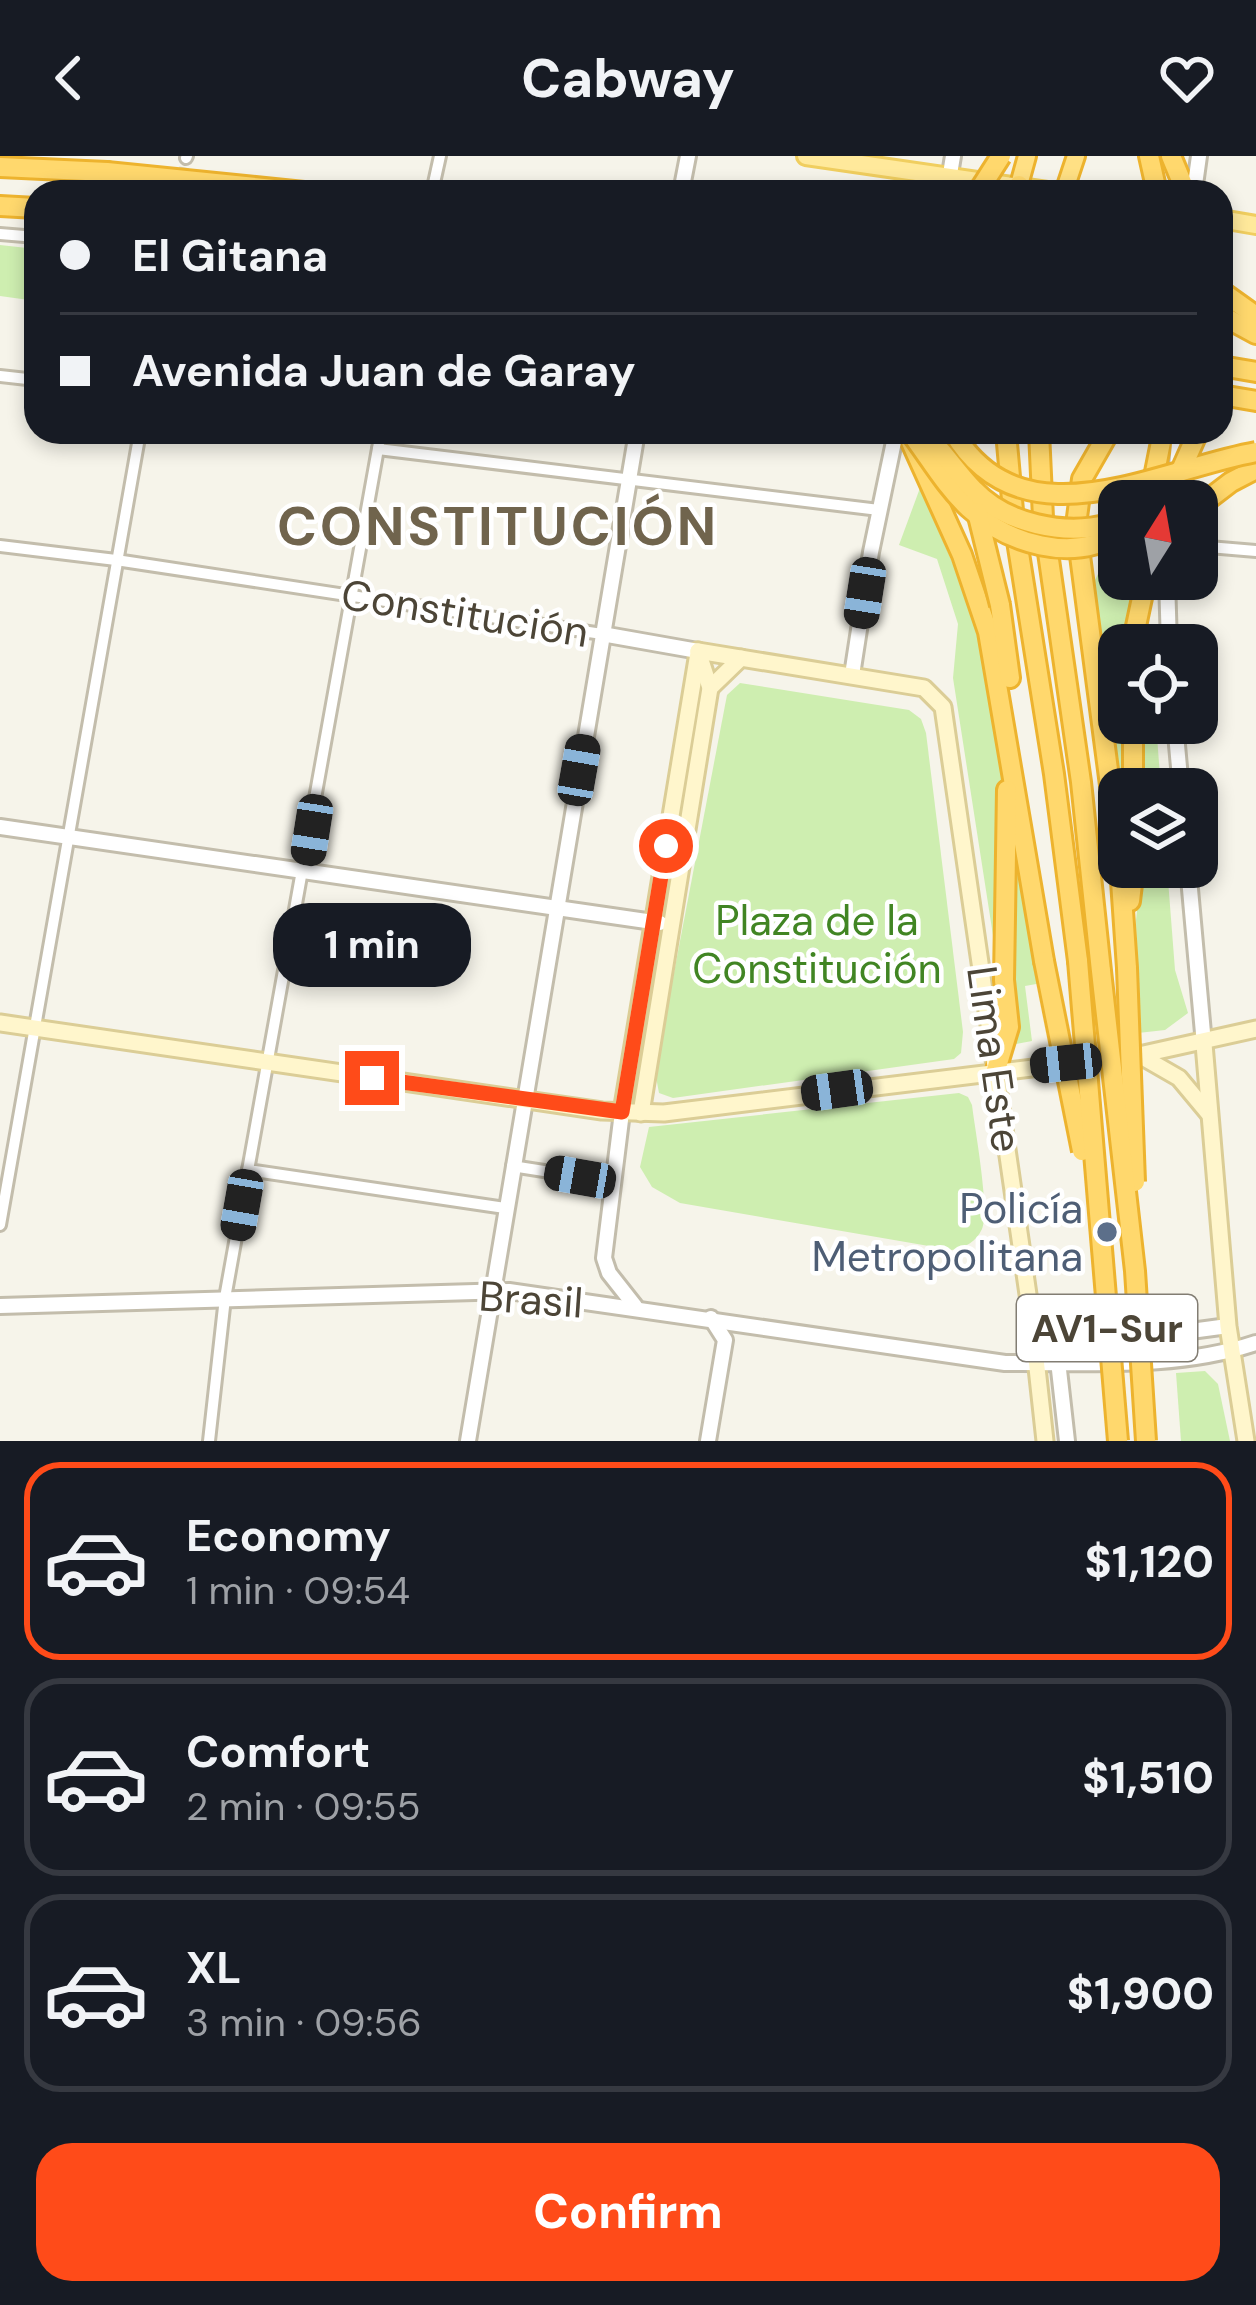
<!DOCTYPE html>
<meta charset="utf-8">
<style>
body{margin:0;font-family:"DM Sans",sans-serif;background:#20242c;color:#f1f3f6;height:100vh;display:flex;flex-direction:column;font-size:45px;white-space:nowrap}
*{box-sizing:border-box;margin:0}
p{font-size:39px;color:#9ea1a6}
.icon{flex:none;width:66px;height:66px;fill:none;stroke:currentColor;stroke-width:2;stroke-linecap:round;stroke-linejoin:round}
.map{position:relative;height:1285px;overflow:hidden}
.details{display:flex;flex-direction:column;background:#171b24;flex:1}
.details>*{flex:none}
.hud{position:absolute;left:24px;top:24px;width:1209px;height:264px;border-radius:36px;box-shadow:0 6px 18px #0003;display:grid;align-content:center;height:264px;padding:0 36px;background:#171b24}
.needle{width:78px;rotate:11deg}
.buttons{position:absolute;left:1098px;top:324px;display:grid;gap:24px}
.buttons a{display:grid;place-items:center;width:120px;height:120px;border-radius:24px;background:#171b24;box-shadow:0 6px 18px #0003;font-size:60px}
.end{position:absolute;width:54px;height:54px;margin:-27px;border:15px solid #ff4b19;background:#fff;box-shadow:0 0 0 6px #fff}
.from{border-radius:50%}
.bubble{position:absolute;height:84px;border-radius:36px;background:#171b24;box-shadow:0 6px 18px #0003;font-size:39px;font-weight:800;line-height:84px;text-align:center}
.car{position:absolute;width:36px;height:72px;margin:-36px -18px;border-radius:15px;box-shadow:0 0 9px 3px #0007;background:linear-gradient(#222 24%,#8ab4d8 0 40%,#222 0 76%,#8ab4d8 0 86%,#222 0)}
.hud b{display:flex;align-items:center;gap:42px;height:114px;font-size:45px}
.hud b+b{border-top:3px solid #363941}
.hud i{width:30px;height:30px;background:#f1f3f6}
ul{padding:21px 0 0;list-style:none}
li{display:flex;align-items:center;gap:36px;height:198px;margin:0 24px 18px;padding:0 12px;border:6px solid #363941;border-radius:36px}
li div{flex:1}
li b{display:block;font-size:45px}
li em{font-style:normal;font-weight:800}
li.selected{border-color:#ff4b19}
li>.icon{width:108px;height:108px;stroke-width:1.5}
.button{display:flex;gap:24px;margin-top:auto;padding:24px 36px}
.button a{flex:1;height:138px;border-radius:36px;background:#ff4b19;color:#fff;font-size:48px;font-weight:800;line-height:138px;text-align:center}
header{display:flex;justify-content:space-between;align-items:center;height:156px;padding:0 36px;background:#171b24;font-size:54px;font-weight:800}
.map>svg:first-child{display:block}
</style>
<header><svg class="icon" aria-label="back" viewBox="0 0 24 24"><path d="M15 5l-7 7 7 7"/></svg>Cabway<svg class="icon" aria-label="heart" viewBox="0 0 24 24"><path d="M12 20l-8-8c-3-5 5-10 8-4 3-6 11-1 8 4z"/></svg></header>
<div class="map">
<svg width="1256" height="1285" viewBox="0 0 1256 1285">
<rect width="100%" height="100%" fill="#f6f4ea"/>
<g fill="#ceeeb0">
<polygon points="0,89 36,93 36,145 0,140"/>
<polygon points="920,332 982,475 1002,604 999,818 953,522 958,468 937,403 899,389"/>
<polygon points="1118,394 1119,423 1129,423 1150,489 1141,489 1141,481 1119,489 1119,567 1128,567 1129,633 1122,633 1092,430 1106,402"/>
<polygon points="740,527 909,554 921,563 926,577 963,876 961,897 954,903 673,942 659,937 655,916 727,539"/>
<polygon points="1141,567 1156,567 1161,633 1142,633"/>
<polygon points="1012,660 1042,827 1025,830 1032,885 1016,888 1012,879"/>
<polygon points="1142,711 1167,711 1175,814 1188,857 1165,874 1138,877 1136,764"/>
<path d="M 959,937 L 968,941 L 972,949 C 975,974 990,1054 982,1073 C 976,1086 966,1091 952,1094 L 680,1047 L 652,1031 L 640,1011 L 649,971 Z"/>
<polygon points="1205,1215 1218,1228 1230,1285 1181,1285 1176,1217"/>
</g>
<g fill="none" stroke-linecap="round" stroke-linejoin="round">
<polyline stroke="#d4d1c6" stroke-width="10" stroke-dasharray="10 5" stroke-linecap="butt" points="180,36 186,2"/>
<g stroke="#c3bdac" stroke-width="16">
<g id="minor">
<polyline points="186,2 187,0"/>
<polyline points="432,36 440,0"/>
<polyline points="0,78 36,81"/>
<polyline points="0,220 36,224"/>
<polyline points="378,293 879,354"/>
<polyline points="0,390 116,404 602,478"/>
<polyline points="1197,390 1256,395"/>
<polyline points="512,1010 614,1026"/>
<polyline points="248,1014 505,1052"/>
<polyline points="0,1069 140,276"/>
<polyline points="209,1285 225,1142 381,276"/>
</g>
</g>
<g stroke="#c3bdac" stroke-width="20">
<g id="tertiary">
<polyline points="681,36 688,0"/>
<polyline points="947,36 953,0"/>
<polyline points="1194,36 1199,0"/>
<polyline points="1174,345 1180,276"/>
<polyline points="1167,423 1169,489"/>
<polyline points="602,478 698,495"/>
<polyline points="852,519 871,396 896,276"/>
<polyline points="1175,567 1181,633"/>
<polyline points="0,671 660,767"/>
<polyline points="1188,711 1204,888"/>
<polyline points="622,956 604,1102 609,1117 635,1150"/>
<path d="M 0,1150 L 509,1135 L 1005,1207 C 1088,1206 1175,1214 1256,1187"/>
<polyline points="1058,1205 1094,1188 1228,1170"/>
<polyline points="1058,1205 1067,1285"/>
<polyline points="468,1285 637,276"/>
<polyline points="708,1285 725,1184 711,1162"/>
</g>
</g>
<g stroke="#dbcd96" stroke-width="21">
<g id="secondary">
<polyline points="698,495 924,532 943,551 1032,1166 1045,1285"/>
<polyline points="710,532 741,502"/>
<polyline points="0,867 602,955 664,957 1139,899 1256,873"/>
<polyline points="1204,888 1228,1170 1246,1285"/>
<polyline points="1139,899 1179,922 1209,958"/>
<polyline points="622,956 698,497"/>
<polyline points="641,957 710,532 698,495"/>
</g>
</g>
<g stroke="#f0ce5f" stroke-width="22">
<g id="primary">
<polyline points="806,0 1054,36"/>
<polyline points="1221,63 1256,69"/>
</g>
</g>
<g stroke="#edb32e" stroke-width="22">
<g id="trunk">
<polyline points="1019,29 1027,0"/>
<polyline points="1064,36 1076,0"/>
</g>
</g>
<g stroke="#edb32e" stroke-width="24">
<g id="motorway">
<polyline points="1149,0 1157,36"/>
<polyline points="1171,0 1186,36"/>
<polyline points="0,11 107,16"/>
<polyline points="1012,36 1019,29"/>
<polyline points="0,50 36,52"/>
<polyline points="1221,135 1256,160"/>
<polyline points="1221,159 1256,178"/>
<polyline points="1221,210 1256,216"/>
<polyline points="1221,239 1256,245"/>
<polyline points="1006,276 1014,366 1054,618 1078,805"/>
<polyline points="1039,276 1043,362 1081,626 1101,815"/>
<polyline points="1109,276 1082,323 1076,369 1119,698"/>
<polyline points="911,286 962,399 988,476 1044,805"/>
<polyline points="1144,345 1155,316 1163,276"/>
<polyline points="1197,352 1231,326 1256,313"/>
<polyline points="1000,449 1010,522"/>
<polyline points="1132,489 1146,423"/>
<polyline points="1133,567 1133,633"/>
<polyline points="1120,711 1127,812"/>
<polyline points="1130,745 1134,711"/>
<polyline points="996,914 1009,871 1004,824 1007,634"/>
</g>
</g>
<use href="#minor" stroke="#fff" stroke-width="10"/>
<use href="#tertiary" stroke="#fff" stroke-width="14"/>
<use href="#secondary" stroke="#fff6cc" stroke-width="15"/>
<use href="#primary" stroke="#ffe99b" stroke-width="16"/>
<use href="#trunk" stroke="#ffe084" stroke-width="16"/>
<use href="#motorway" stroke="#ffd86d" stroke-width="18"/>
<g stroke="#edb32e" stroke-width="24" stroke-linecap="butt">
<g id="motorway-bridge">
<polyline points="107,16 304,36"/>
<polyline points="978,36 1001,0"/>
<path d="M 910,276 C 929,301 946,331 969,352 C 1008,388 1071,407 1119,378"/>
<path d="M 923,276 C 943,294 956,316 974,334 C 1006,368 1065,380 1109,368"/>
<path d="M 953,276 C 1022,392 1159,313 1256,296"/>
<polyline points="1155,345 1182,312 1198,276"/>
<polyline points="977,356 1000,449"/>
<polyline points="1044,805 1082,995"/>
<polyline points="1078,805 1118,1285"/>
<polyline points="1127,812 1135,1026"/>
<polyline points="1101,815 1135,1115 1146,1285"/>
</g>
</g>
<use href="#motorway-bridge" stroke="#ffd86d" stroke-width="18"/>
</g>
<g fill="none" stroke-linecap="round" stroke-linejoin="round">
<polyline stroke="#ff4b19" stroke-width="15" points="372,922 622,956 666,690"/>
</g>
<circle fill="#5c6f8a" stroke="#fff" stroke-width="4.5" cx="1107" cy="1076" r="12"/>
<g text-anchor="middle" stroke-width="9" stroke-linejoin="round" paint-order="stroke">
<rect fill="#fff" stroke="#827d73" stroke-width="3" x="1017" y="1139" width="180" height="66" rx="9"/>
<g font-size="39" font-weight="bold" fill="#4c4537">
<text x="1107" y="1186">AV1-Sur</text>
</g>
<g font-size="42" fill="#4c4537" stroke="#fff">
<text transform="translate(465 457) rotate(9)" y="15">Constitución</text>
<text transform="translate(995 903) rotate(82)" y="15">Lima Este</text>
<text transform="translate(531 1143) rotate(4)" y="15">Brasil</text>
</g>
<g font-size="42" fill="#418523" stroke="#fff">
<text x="817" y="779">Plaza de la<tspan x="817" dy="48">Constitución</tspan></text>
</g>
<g font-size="42" fill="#4e5e75" stroke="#fff" text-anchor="end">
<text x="1083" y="1067">Policía<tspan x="1083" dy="48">Metropolitana</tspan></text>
</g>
<g font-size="54" font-weight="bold" letter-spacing="3" fill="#70644d" stroke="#fff">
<text x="498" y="389">CONSTITUCIÓN</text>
</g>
</g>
</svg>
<div class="buttons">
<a><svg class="needle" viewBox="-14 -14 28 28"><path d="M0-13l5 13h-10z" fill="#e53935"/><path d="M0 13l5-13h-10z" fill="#9ea1a6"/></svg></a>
<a><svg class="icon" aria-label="locate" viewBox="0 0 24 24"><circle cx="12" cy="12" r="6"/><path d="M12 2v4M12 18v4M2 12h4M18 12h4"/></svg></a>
<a><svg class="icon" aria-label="layers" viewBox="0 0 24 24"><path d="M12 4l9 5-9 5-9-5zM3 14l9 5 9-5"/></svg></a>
</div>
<i class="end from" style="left:666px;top:690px"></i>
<i class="end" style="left:372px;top:922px"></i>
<div class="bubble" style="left:273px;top:747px;width:198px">1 min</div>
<i class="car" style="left:865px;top:437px;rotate:189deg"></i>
<i class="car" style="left:579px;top:614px;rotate:10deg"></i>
<i class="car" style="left:312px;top:674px;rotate:189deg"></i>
<i class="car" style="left:1066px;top:907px;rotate:264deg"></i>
<i class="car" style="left:837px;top:934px;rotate:262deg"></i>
<i class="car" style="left:580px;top:1021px;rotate:280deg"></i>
<i class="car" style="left:242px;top:1049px;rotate:190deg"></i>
<div class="hud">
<b><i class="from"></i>El Gitana</b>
<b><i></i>Avenida Juan de Garay</b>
</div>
</div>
<section class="details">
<ul>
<li class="selected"><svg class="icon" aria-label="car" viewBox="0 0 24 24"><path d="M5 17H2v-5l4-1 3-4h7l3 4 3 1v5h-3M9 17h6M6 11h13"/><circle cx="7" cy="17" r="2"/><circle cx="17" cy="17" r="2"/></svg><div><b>Economy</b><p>1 min · 09:54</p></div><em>$1,120</em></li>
<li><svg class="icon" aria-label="car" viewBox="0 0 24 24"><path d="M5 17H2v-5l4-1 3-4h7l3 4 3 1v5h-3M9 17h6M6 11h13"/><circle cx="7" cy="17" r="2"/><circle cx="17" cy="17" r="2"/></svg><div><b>Comfort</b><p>2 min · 09:55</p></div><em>$1,510</em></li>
<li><svg class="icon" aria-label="car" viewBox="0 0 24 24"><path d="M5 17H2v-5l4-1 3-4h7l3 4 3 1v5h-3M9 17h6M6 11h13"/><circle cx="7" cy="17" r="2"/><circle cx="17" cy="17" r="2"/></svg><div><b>XL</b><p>3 min · 09:56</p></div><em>$1,900</em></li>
</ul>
<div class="button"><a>Confirm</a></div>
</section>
